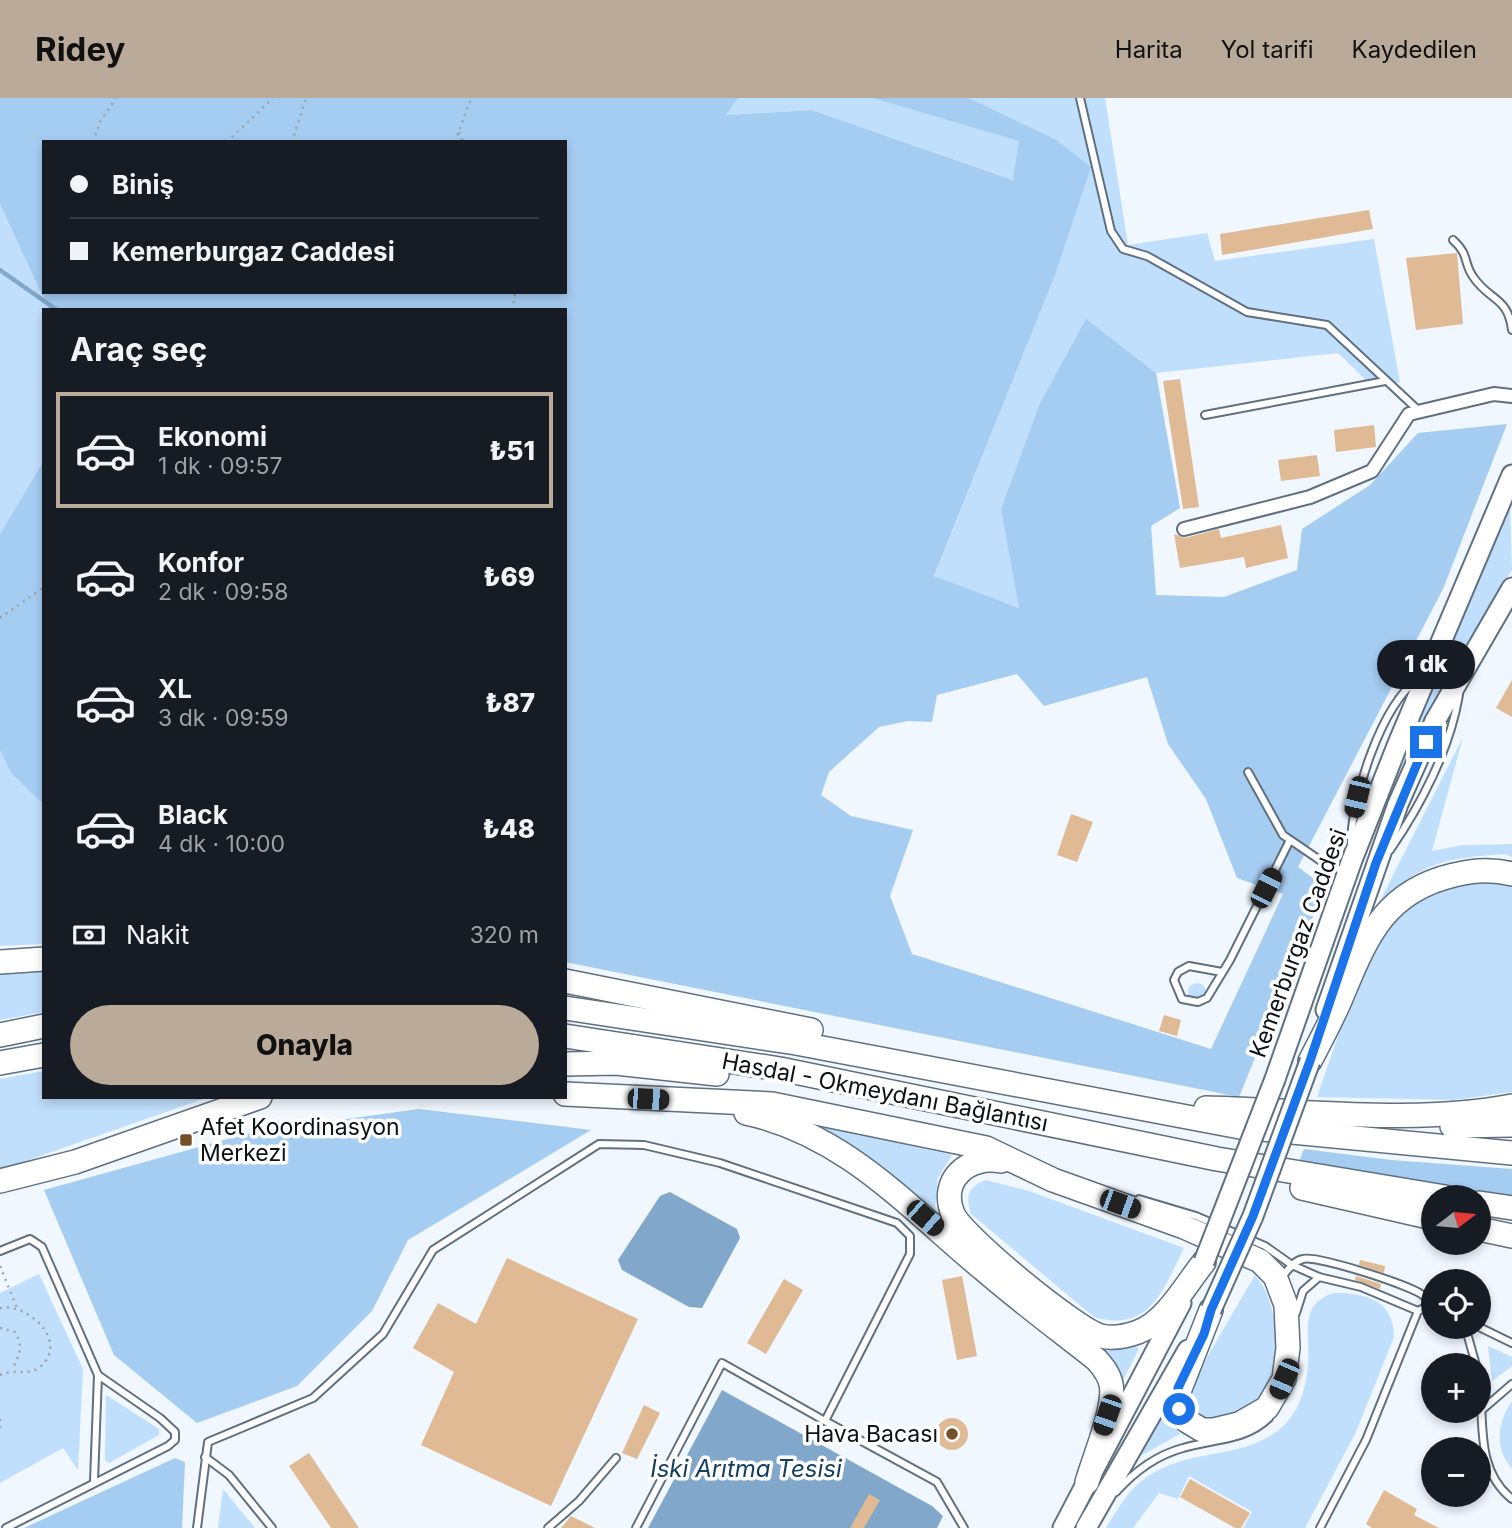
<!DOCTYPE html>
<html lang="tr">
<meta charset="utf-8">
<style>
body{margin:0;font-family:Inter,sans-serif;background:#242831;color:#f1f3f6;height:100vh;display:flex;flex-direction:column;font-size:26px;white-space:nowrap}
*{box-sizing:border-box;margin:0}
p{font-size:23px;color:#9ea1a6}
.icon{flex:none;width:38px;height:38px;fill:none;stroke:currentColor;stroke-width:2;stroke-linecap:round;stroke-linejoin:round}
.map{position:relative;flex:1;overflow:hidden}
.sheet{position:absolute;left:42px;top:210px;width:525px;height:791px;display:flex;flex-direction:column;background:#171b24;border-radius:0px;box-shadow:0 4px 10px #0003}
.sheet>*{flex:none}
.hud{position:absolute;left:42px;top:42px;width:525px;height:154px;border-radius:0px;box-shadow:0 4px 10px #0003;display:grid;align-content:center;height:154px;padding:0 28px;background:#171b24}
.needle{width:46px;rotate:74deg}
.fabs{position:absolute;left:1421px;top:1087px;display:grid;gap:14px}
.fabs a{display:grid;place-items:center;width:70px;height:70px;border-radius:50%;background:#171b24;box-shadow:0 4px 10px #0003;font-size:35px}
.end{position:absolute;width:32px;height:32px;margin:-16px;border:9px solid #1a73e8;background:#fff;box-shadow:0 0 0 4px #fff}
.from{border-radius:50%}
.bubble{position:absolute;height:49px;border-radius:24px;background:#171b24;box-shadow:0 4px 10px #0003;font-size:23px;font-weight:800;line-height:49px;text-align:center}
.car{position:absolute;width:21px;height:42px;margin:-21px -10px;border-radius:9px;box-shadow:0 0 5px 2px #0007;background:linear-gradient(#222 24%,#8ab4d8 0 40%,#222 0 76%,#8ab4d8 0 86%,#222 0)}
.hud b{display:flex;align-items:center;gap:24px;height:66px;font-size:26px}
.hud b+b{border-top:2px solid #363941}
.hud i{width:18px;height:18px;background:#f1f3f6}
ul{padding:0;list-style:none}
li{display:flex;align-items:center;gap:21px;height:116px;margin:0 14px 10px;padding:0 14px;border:4px solid transparent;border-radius:0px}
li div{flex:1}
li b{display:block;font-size:26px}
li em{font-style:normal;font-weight:800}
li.current{border-color:#b9aa9a}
li>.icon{width:63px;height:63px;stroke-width:1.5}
h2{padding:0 28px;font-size:32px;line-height:84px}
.pay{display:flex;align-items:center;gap:18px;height:77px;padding:0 28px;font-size:26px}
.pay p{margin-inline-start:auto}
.primary-button{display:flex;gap:14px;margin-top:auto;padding:14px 28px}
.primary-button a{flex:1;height:80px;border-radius:42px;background:#b9aa9a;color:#111;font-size:28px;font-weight:800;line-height:80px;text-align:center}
header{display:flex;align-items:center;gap:42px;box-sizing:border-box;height:98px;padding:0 35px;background:#b9aa9a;color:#111}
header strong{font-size:33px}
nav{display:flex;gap:38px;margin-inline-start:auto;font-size:24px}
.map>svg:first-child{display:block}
</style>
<header>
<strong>Ridey</strong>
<nav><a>Harita</a><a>Yol tarifi</a><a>Kaydedilen</a></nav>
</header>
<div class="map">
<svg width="1512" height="1430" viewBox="0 0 1512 1430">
<rect width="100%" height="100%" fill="#f0f7fe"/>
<g fill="#c0dffd">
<polygon points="738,0 872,0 1020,43 1014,82 812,12 726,17"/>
<polygon points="969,0 1105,0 1128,147 1207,135 1215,163 1374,141 1400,284 1374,290 1338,255 1156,275 1086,222 1039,307 1001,411 1020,510 934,479 1054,180 1055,41"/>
<polygon points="0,106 49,212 44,212 44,362 0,436"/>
<polygon points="1510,408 1512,472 1456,563 1406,663 1402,662"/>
<path d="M 1463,639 L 1432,753 L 1463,747 L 1512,746 L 1512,759 L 1505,756 C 1441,761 1424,763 1377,809 Z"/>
<polygon points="0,652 11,675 44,707 44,846 0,848"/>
<polygon points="1459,783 1512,785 1512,994 1453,1002 1317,999 1361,871 1403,806"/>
<polygon points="44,872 44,914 0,922 0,875"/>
<circle cx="1197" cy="894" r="9"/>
<polygon points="44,973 44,999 209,999 0,1072 0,981"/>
<polygon points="817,1027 952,1057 938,1080 935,1111 881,1067"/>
<path d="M 986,1082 L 1029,1093 L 1184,1150 C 1163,1192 1150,1235 1094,1219 L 971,1116 C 965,1099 968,1088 986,1082 Z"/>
<polygon points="39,1176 83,1271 78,1372 63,1350 0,1385 0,1195"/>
<path d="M 1255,1177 C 1268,1192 1272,1208 1275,1228 C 1284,1281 1263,1320 1205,1320 C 1191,1309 1187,1302 1192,1285 Z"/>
<path d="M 1334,1195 C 1366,1195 1394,1202 1394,1239 L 1356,1334 L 1305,1430 L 1243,1430 L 1252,1414 L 1189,1378 L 1178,1401 L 1159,1395 L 1133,1430 L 1106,1430 C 1115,1416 1125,1397 1138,1386 C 1185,1345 1249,1367 1288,1323 C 1301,1308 1306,1287 1308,1268 C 1311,1239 1297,1206 1334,1195 Z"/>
<polygon points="1095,1246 1117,1251 1135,1247 1139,1251 1121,1286"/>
<polygon points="1488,1248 1512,1259 1512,1268 1492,1283"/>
<polygon points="106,1297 159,1331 159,1337 109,1365 105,1362"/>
<path d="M 1512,1303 L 1512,1371 C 1494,1349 1497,1325 1512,1303 Z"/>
<polygon points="1164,1315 1180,1336 1140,1358"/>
<polygon points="223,1391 255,1430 218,1430"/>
</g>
<g fill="#a5ccf1" fill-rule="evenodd">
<path d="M 0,0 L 738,0 L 726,17 L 812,12 L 1013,82 L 1019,43 L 872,0 L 969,0 L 1055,41 L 1091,69 L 1054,180 L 934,478 L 1019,510 L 1001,411 L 1039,307 L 1086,221 L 1156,275 L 1180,410 L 1151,428 L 1156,497 L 1224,499 L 1297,472 L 1302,431 L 1370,387 L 1418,335 L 1507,326 L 1443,491 L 1298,769 L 1325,789 L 1239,999 L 565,864 L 565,212 L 49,212 L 0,106 ZM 44,44 L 565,44 L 565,194 L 44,194 ZM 1017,576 L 1044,608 L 1147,579 L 1168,646 L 1206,701 L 1237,780 L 1283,796 L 1211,951 L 912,856 L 890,798 L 913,732 L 851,718 L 821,697 L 829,674 L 879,629 L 908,623 L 932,624 L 937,597 Z"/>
<polygon points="44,362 44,707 11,675 0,652 0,436"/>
<polygon points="419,1011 591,1032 408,1142 372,1213 297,1288 197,1325 114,1257 44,1092 253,1034"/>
<polygon points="1304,1051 1391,1062 1512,1071 1512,1100 1299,1064"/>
<polygon points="175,1360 185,1364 182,1430 24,1430"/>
</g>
<g fill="#81a7ca">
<polygon points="670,1094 737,1131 740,1140 702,1210 689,1209 622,1172 618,1162 660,1098"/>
<polygon points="722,1292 932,1408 943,1418 937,1430 648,1430"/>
</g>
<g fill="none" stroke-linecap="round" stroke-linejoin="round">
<polyline stroke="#81a7ca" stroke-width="4.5" points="0,172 57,212"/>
</g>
<g fill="#dfba94">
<polygon points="1369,112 1373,131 1222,157 1220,136"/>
<polygon points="1457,155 1463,226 1416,232 1406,160"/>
<polygon points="1180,281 1199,409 1183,411 1163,283"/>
<polygon points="1374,327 1376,349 1336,354 1334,332"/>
<polygon points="1317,357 1320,378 1281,383 1278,362"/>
<polygon points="1281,427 1288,460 1246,470 1244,459 1180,470 1174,436 1185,440 1219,431 1221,440"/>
<polygon points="1512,582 1512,619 1496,610"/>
<polygon points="1071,716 1093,724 1077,764 1057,757"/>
<polygon points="1164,917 1181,922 1177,938 1159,933"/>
<polygon points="507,1160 638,1221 551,1408 421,1347 454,1274 413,1250 438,1205 476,1226"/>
<polygon points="1360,1162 1385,1168 1384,1175 1359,1167"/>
<polygon points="962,1178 977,1258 957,1262 942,1182"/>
<polygon points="1356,1178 1381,1186 1380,1191 1355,1182"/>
<polygon points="784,1181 803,1192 766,1256 747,1245"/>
<polygon points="644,1307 660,1315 637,1361 622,1355"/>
<circle cx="952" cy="1336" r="16"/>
<polygon points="309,1355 359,1430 331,1430 289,1368"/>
<polygon points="1190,1381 1250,1415 1241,1430 1235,1430 1180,1399"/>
<polygon points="1384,1392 1417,1411 1414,1417 1439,1430 1372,1430 1366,1426"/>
<polygon points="869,1396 880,1402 864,1430 850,1430"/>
<polygon points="571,1418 595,1430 561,1430"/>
</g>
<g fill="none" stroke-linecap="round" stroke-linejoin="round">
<g stroke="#60707f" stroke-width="10">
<g id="service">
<polyline points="1080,0 1111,133 1123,151 1147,158 1247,214 1327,227 1418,312"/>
<path d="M 1453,142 C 1470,157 1463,166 1474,180 C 1490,203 1508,199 1512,232"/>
<polyline points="1205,317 1385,283"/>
<polyline points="1248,674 1283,737 1324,765 1346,774"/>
<path d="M 1351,744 C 1352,699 1381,607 1419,580"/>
<path d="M 1390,752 C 1421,707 1450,651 1459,597"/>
<polyline points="1222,874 1189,868 1178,874 1174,882 1182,901 1198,904 1207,900 1230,862 1290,742"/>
<polyline points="1139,1101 1196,1118 1265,1148 1292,1167 1319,1179 1361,1189 1418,1213"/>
<polyline points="0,1153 30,1141 42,1149 98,1277 160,1320 175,1334 175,1342 168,1348 6,1430"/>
<path d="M 1283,1178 C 1288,1171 1294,1163 1303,1161 C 1317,1157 1413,1188 1424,1198 C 1427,1201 1428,1204 1430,1207 L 1418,1213 L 1366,1342 L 1320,1430"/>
<polyline points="1296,1215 1303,1193 1319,1179"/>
<polyline points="1465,1228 1476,1267"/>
<polyline points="1477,1228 1512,1245"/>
<path d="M 1479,1279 C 1485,1321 1474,1371 1512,1401"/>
<polyline points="1483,1311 1512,1286"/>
<polyline points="825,1323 937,1384 964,1430"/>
<polyline points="205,1359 229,1377 272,1430"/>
<polyline points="94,1383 98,1277"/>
<path d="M 1116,1394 C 1134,1374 1157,1357 1183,1350 C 1213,1341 1246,1343 1269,1320"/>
<polyline points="197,1430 208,1344 313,1300 383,1236 433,1152 599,1046 644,1047 720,1065 897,1125 910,1138 910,1156 825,1323 722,1265 636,1430"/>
<polyline points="548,1430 579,1403 616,1360"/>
</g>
</g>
<g stroke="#60707f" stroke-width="16">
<polyline id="minor" points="1184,431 1310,399 1372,373 1409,316 1494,296 1512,298"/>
</g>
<g stroke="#60707f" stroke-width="23">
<g id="primary">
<polyline points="1326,912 1398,706 1435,623 1512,490"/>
<polyline points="1275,981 1352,762 1399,643 1512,377"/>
<polyline points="1063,1430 1181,1205"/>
<polyline points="1086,1430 1188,1252"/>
</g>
</g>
<g stroke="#60707f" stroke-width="26">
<g id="motorway">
<polyline points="0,864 44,861"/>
<polyline points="565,883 811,932"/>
<polyline points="565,910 796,945 1240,1029 1512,1055"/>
<polyline points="0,937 44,928"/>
<polyline points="565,938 780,971 1217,1061 1445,1099"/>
<path d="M 1310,963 C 1320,944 1330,925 1339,905 C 1365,844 1381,794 1454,777 C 1473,772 1493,771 1512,776"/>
<polyline points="0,965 44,957"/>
<polyline points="565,966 616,965 717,976"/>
<polyline points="565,996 772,1006 986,1050 1053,1082 1184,1129 1260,1163 1275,1178 1286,1207 1288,1250 1284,1281 1267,1310 1239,1326 1214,1332 1202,1332 1187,1323 1182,1318 1176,1301 1211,1212"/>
<path d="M 1206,1010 C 1308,1012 1411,1027 1512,1008"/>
<path d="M 746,1015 C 845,1036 909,1110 984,1172 C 1020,1203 1059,1232 1097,1262 C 1103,1269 1109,1276 1111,1286 C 1116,1308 1094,1360 1087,1384"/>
<polyline points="1452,1028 1512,1027"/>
<path d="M 1001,1063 C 968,1057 939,1082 953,1116 C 962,1138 1078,1233 1101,1238 C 1113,1241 1127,1238 1138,1234 C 1166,1224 1186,1186 1204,1164"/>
<polyline points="0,1083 75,1064 260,999"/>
<polyline points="1302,1090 1433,1120"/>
<polyline points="1479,1105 1512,1110"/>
<polyline points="1479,1131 1512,1138"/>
</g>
</g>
<g stroke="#9ca3a9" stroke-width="2.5" stroke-dasharray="2 5" stroke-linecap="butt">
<polyline points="459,34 463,44"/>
<polyline points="93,44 100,24 116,0"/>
<polyline points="227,44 273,0"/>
<polyline points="292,44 306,0"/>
<polyline points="455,44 471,0"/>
<polyline points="513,212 515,194"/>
<polyline points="0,520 44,489"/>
<polyline points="0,1168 17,1210"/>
<path d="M 0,1210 C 28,1205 69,1243 41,1268 C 29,1279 14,1270 0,1277"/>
<path d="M 0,1230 L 15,1234 C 24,1249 19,1258 12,1272"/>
<polyline points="0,1321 0,1335"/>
</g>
<use href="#service" stroke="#fff" stroke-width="6"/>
<use href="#minor" stroke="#fff" stroke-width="12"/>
<use href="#primary" stroke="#fff" stroke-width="19"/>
<use href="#motorway" stroke="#fff" stroke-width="23"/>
<g stroke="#60707f" stroke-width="23" stroke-linecap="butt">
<g id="primary-bridge">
<polyline points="1204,1164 1275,981"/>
<polyline points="1211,1212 1253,1118 1310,963"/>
</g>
</g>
<use href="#primary-bridge" stroke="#fff" stroke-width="19"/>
</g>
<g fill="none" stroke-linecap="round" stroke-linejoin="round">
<polyline stroke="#1a73e8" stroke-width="9" points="1179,1311 1178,1290 1204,1236 1211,1212 1253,1118 1310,963 1376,765 1426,644"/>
</g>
<g fill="#74512a" stroke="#fff" stroke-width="2.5">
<rect x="179" y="1035" width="14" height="14" rx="3.5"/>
<circle cx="952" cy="1336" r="7"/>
</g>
<g text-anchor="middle" stroke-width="7" stroke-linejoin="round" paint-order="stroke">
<g font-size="23" fill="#0b1217" stroke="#fff">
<text transform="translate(1298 845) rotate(-70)" y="8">Kemerburgaz Caddesi</text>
<text transform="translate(885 994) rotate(11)" y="8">Hasdal - Okmeydanı Bağlantısı</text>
</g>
<g font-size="23" fill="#0b1217" stroke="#fff" text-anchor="start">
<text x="200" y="1037">Afet Koordinasyon<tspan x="200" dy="26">Merkezi</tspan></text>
<text x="938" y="1344" text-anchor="end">Hava Bacası</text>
</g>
<g font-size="24" font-style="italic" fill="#133f62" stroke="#fff">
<text x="746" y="1379">İski Arıtma Tesisi</text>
</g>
</g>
</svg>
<div class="fabs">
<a><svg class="needle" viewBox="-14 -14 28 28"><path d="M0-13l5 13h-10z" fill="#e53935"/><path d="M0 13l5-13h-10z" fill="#9ea1a6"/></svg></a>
<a><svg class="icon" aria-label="locate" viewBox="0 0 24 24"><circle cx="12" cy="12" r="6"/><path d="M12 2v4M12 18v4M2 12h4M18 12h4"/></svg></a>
<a>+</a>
<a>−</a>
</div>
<i class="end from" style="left:1179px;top:1311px"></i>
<i class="end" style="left:1426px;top:644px"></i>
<div class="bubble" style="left:1377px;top:542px;width:98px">1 dk</div>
<i class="car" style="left:1357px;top:699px;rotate:193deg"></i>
<i class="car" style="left:1266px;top:790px;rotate:27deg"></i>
<i class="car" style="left:648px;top:1001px;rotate:93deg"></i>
<i class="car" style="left:1120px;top:1106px;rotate:110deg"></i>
<i class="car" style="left:925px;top:1120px;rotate:131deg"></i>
<i class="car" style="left:1284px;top:1281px;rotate:203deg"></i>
<i class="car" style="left:1107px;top:1317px;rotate:199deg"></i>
<div class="hud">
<b><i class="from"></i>Biniş</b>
<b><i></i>Kemerburgaz Caddesi</b>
</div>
<section class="sheet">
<h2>Araç seç</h2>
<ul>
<li class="current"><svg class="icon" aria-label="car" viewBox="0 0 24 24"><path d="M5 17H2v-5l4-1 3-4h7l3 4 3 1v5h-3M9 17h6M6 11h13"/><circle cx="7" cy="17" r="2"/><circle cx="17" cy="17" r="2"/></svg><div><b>Ekonomi</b><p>1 dk · 09:57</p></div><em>₺51</em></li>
<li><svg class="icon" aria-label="car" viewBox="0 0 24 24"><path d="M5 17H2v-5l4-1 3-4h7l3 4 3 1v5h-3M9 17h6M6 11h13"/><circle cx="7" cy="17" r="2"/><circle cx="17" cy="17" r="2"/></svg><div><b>Konfor</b><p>2 dk · 09:58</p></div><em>₺69</em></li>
<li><svg class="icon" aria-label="car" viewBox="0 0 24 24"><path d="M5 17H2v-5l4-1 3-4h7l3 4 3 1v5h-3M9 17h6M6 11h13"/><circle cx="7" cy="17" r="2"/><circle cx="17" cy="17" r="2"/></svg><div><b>XL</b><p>3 dk · 09:59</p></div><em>₺87</em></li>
<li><svg class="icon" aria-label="car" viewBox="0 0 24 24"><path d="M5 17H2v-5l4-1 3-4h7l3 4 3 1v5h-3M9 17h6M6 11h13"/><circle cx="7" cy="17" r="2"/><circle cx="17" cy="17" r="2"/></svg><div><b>Black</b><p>4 dk · 10:00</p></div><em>₺48</em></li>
</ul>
<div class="pay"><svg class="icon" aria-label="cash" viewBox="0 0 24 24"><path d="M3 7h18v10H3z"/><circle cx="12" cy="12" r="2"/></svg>Nakit<p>320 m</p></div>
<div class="primary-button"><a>Onayla</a></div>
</section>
</div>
